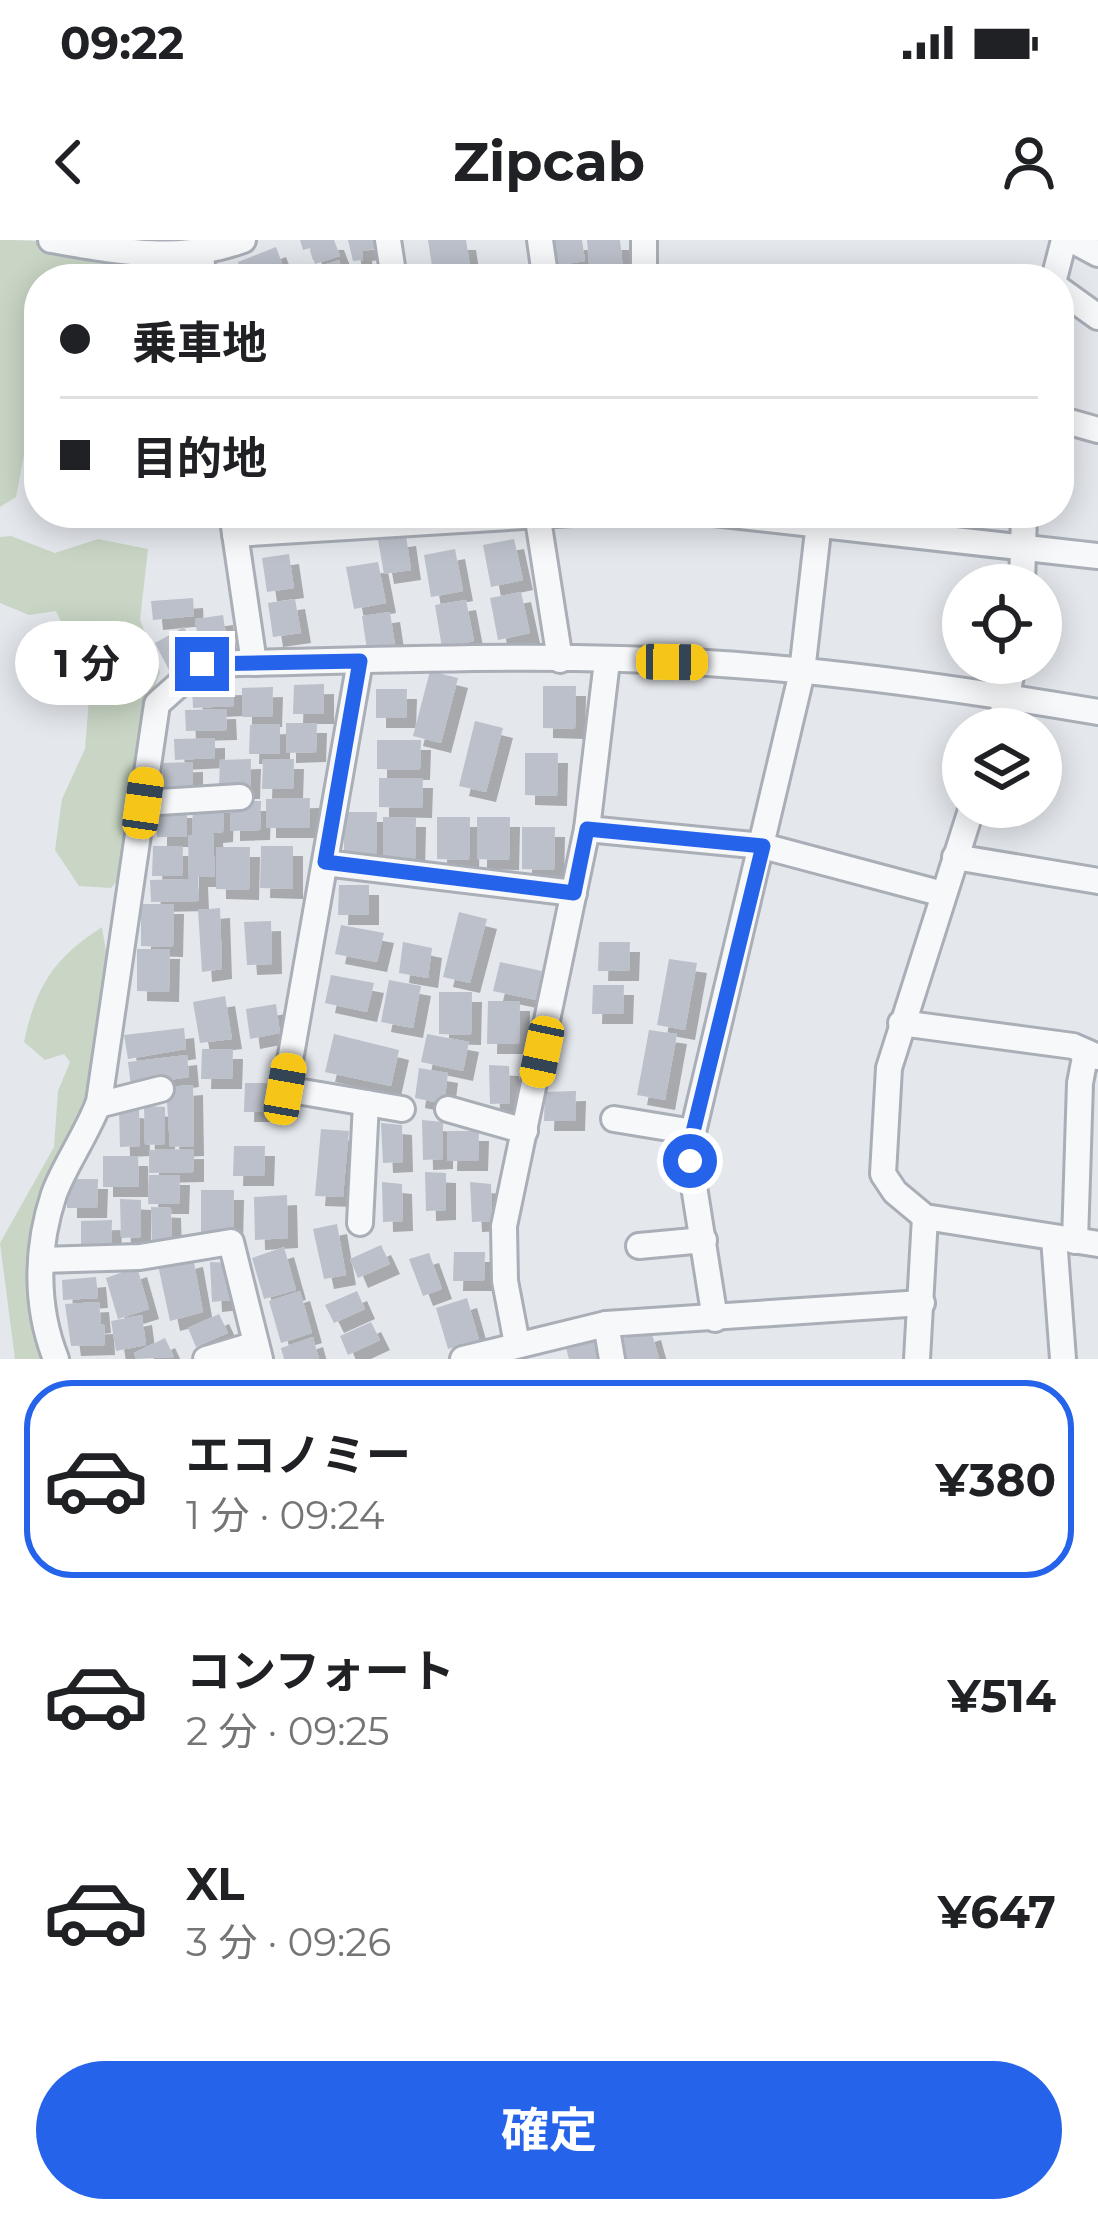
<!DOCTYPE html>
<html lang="ja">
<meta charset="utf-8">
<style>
body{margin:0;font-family:Montserrat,"Noto Sans JP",sans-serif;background:#f2f2f2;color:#202124;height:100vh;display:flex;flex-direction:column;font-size:45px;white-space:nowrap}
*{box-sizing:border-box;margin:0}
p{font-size:39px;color:#757577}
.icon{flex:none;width:66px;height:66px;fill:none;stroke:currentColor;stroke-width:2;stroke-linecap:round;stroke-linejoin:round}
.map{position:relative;height:1119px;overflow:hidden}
.panel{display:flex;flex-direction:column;background:#fff;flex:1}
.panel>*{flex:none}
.hud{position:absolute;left:24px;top:24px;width:1050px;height:264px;border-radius:48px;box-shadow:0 6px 30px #0003;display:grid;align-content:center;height:264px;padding:0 36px;background:#fff}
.tools{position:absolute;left:942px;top:324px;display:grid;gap:24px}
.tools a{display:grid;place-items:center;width:120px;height:120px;border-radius:50%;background:#fff;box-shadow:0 6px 30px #0003;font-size:60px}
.end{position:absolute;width:54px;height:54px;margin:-27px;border:15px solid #2563eb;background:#fff;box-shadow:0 0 0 6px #fff}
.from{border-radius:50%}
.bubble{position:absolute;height:84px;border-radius:42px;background:#fff;box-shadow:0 6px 30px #0003;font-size:39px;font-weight:700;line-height:84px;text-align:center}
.car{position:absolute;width:36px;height:72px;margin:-36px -18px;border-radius:15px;box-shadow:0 0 9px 3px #0007;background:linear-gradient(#f5c518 24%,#345 0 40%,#f5c518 0 76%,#345 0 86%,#f5c518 0)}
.hud b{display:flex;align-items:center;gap:42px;height:114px;font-size:45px}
.hud b+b{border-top:3px solid #e0e0e0}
.hud i{width:30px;height:30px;background:#202124}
ul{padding:21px 0 0;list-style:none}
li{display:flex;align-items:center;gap:36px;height:198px;margin:0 24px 18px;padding:0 12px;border:6px solid transparent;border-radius:48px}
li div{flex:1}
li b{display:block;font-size:45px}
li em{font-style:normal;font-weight:700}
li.selected{border-color:#2563eb}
li>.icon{width:108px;height:108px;stroke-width:1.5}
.primary-button{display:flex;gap:24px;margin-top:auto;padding:24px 36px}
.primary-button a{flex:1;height:138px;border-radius:72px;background:#2563eb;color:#fff;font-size:48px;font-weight:700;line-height:138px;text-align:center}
.status{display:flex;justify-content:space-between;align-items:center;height:84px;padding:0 60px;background:#fff;direction:ltr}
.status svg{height:33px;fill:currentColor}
header{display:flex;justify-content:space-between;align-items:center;height:156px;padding:0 36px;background:#fff;font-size:54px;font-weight:700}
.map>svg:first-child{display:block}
</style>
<div class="status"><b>09:22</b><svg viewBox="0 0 49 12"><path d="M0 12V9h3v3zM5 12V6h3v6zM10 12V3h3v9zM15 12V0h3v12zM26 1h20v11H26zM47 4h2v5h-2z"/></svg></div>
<header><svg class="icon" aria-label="back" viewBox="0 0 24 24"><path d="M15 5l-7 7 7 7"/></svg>Zipcab<svg class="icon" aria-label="person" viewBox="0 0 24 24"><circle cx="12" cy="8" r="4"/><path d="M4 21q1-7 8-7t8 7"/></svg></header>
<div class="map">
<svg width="1098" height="1119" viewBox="0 0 1098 1119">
<defs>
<filter id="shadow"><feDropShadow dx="10" dy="10" stdDeviation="0" flood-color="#0004"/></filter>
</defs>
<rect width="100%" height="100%" fill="#e4e7ec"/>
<g fill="#c9d6c5">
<path d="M 0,0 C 44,0 99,3 129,39 L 39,39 L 36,151 L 16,257 L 0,267 Z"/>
<path d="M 11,296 L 55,313 L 98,299 L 148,309 L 140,380 L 160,432 C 135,501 128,550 132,624 L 111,648 L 79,646 L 55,610 L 62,559 L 85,509 L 89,458 L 79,419 L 56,371 L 29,375 L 0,363 L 0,297 Z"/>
<path d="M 102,687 L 108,724 L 100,872 L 46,981 L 49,1119 L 15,1119 L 0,1003 L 54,907 L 58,851 L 70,822 L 64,814 L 45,820 L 24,802 C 36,746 54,718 102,687 Z"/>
</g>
<g fill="#bbc0ca" filter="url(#shadow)">
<polygon points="300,0 334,0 340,16 315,24 310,8 303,10"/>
<polygon points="348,0 376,0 377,9 362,11 363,20 353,21"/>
<polygon points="428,0 466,0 472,39 434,39"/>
<polygon points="551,0 582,0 585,21 554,26"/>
<polygon points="587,0 620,0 623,30 590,35"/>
<polygon points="276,7 282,23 263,30 267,39 233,39 242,35 238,22"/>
<polygon points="339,20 345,39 294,39 293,35"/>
<polygon points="406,296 411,330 384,334 378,300"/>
<polygon points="514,299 523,340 491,347 483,305"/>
<polygon points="455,309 463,351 431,357 424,315"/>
<polygon points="289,314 294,348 267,352 262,318"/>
<polygon points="378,322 386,363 354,369 346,327"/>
<polygon points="521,352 530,393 498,400 490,358"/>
<polygon points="193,358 194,376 153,380 151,361"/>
<polygon points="295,359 301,393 273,397 268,363"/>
<polygon points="466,360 474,401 442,408 435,365"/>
<polygon points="390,372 395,405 367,410 362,376"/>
<polygon points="223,375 228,409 200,413 195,379"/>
<polygon points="184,387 198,414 169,430 155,403"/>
<polygon points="430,431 458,438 441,503 413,496"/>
<polygon points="324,444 324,474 293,474 294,445"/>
<polygon points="234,445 234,466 193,468 192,446"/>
<polygon points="543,446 576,446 575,489 543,488"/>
<polygon points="273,447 272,477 242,477 242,448"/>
<polygon points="376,449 407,449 406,478 376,478"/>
<polygon points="226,469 227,490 186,491 185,470"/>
<polygon points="475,481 503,488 486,552 459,546"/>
<polygon points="286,483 317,483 316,512 286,513"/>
<polygon points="280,484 280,514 249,514 250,485"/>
<polygon points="215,498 215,518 175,520 174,499"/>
<polygon points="377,500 421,500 420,530 377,529"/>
<polygon points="525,513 558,513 557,556 525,555"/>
<polygon points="251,519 250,549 219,549 220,520"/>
<polygon points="263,519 294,519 293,549 262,549"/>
<polygon points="193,522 193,552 162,552 163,523"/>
<polygon points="379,538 423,538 422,568 379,567"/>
<polygon points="310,558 309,588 266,588 266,559"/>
<polygon points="230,561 261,561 260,590 230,591"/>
<polygon points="193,563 224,563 223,592 213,593 215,637 198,637 199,661 151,662 150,640 189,639 188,595 192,595"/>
<rect x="157" y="568" width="30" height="29"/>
<polygon points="344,572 377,572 376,615 344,614"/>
<polygon points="383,577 416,577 415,620 383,619"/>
<polygon points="437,577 470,577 469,620 437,619"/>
<polygon points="477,577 510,577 509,620 477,619"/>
<polygon points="522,587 555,587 554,630 522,629"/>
<polygon points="153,606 183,606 182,636 152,636"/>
<polygon points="261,606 293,606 293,649 260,648"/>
<polygon points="216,607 250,607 249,650 216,649"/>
<polygon points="339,645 369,645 369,675 338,675"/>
<polygon points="141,664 174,664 173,707 141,706"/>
<polygon points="220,668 222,729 202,732 198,670"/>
<polygon points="459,672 487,679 470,743 443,737"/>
<polygon points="271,681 272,724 247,725 244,682"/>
<polygon points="341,685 384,693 377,722 335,714"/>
<polygon points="403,702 432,708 428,738 399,733"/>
<polygon points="599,702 630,702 629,731 598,731"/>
<polygon points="137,709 170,709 169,752 137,751"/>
<polygon points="669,719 697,723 685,790 657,785"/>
<polygon points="500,722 542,731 536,760 493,751"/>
<polygon points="331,735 374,743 367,772 325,763"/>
<polygon points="389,740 421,746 413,788 381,782"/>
<polygon points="593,745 624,745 623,774 592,774"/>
<polygon points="439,752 472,752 471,795 439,794"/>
<polygon points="225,756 232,799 200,803 193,762"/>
<polygon points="488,761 520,761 519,804 487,804"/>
<polygon points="276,764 280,793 250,799 246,769"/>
<polygon points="184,788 186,809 128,819 124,795"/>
<polygon points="649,790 677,794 665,860 637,855"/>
<polygon points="334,794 399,810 391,846 325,832"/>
<polygon points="427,794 469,802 463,831 421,822"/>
<polygon points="202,809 233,809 232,839 201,839"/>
<polygon points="187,815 189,837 131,846 128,822"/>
<polygon points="489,825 509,826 510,863 490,864"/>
<polygon points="419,828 448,833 444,864 415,858"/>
<polygon points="245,843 275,843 275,872 244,872"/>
<polygon points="193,845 194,906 170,907 166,847"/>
<polygon points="576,851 575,881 544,881 545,852"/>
<polygon points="144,866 165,867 165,904 145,905"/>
<polygon points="119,867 139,869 140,906 120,907"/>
<polygon points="422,880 443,882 443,919 423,920"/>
<polygon points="381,883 402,885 403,922 383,923"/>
<polygon points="321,889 349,891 343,957 315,956"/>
<polygon points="448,891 479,891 478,921 447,921"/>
<polygon points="234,906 265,906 264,936 233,936"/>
<polygon points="194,909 194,932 149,933 149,910"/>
<polygon points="103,916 138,916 139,947 103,947"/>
<polygon points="425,932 446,933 446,970 426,971"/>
<polygon points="149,935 180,935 179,964 148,964"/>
<polygon points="67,939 98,939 97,968 67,968"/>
<polygon points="382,942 402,944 403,981 383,982"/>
<polygon points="470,942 491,944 492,981 472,982"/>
<polygon points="201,950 234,950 233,993 201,992"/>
<polygon points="287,955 288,998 255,1000 254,957"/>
<polygon points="120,959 141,960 141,997 121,998"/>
<polygon points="151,967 171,968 172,1005 152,1007"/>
<polygon points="112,980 111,1010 81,1010 81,981"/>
<polygon points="337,984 346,1035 324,1039 313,989"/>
<polygon points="381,1005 390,1024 358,1038 350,1019"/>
<polygon points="284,1007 296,1050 264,1059 252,1018"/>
<polygon points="454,1012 485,1012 484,1041 453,1041"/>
<polygon points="429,1013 442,1049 423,1056 409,1019"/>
<polygon points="193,1017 203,1072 170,1081 158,1025"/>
<polygon points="210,1022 231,1023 231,1060 212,1062"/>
<polygon points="137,1027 149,1069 118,1079 106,1038"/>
<polygon points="96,1037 98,1058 63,1060 62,1040"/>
<polygon points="300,1051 312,1093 281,1103 269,1061"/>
<polygon points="357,1051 365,1069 334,1083 325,1065"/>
<polygon points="467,1058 479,1100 448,1109 436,1068"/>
<polygon points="99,1062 101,1083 80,1085 104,1084 105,1105 71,1106 65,1064"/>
<polygon points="219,1074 228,1093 196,1107 188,1088"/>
<polygon points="142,1075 146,1105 116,1111 111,1081"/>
<polygon points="371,1082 380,1100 348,1115 340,1096"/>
<polygon points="651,1090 659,1119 625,1119 619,1100"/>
<polygon points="313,1097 319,1119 284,1119 281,1108"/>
<polygon points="165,1098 174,1117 136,1119 134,1113"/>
<polygon points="598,1098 603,1119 569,1119 566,1108"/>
</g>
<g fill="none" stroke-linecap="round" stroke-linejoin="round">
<g stroke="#a9aeb7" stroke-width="30">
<g id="minor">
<path d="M 51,0 C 116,11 179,24 243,0"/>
<polyline points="388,0 394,39"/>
<polyline points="540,0 544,28"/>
<polyline points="1072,0 1098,14"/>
<polyline points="201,12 203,39"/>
<polyline points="644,39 644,0"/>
<polyline points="1054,39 1064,0"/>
<polyline points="1059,49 1098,77"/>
<polyline points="1059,179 1098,190"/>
<polyline points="232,273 254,423"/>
<polyline points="537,273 560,420"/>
<polyline points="714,273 1098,316"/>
<polyline points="235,294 572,273"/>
<polyline points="1022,345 1024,273"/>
<polyline points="360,421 285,849 402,869"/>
<polyline points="999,489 1014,423"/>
<polyline points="143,563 240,557"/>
<polyline points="972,567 889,828 883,934 895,952 925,977 1098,1004"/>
<polyline points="587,589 763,606 943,654"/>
<polyline points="955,617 1098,641"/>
<polyline points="325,623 574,653"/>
<polyline points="901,783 1073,806 1098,817"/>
<polyline points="98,865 161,849"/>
<polyline points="448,869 525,891"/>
<polyline points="614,879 693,892"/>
<polyline points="360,983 366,863"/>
<polyline points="1054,998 1063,1119"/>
<polyline points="1075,1001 1080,843 1086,812"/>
<polyline points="639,1006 704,1000"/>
<polyline points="41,1020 140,1017 231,1002 260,1119"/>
<polyline points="715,1079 690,921 693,892 802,432 820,273"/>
<polyline points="606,1084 612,1119"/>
<polyline points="517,1104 505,1041 504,986 587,589 607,421"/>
<path d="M 56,1119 C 35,1066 36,1008 54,954 C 64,926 87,894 99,862 L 157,464 L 202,424 C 370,421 540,412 707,423 C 838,431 969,450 1098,472"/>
<polyline points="206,1119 256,1104"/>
<polyline points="463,1119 606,1084 922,1063"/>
<polyline points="917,1119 925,977"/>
</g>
</g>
<use href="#minor" stroke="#f7f8fa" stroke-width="24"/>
</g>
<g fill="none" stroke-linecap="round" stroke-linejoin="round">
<polyline stroke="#2563eb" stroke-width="15" points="202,424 360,421 325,622 574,653 587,589 763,606 693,892 690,921"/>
</g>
</svg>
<div class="tools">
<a><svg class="icon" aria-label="locate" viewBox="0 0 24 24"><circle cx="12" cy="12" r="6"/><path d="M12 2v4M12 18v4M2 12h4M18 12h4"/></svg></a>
<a><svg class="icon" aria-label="layers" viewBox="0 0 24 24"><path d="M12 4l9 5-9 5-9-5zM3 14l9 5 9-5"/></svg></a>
</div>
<i class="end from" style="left:690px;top:921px"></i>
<i class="end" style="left:202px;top:424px"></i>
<div class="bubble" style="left:15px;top:381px;width:144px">1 分</div>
<i class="car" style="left:672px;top:422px;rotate:91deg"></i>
<i class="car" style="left:143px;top:563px;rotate:8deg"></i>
<i class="car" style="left:542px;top:812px;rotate:192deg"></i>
<i class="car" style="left:285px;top:849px;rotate:10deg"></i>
<div class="hud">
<b><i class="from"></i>乗車地</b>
<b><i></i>目的地</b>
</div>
</div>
<section class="panel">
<ul>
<li class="selected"><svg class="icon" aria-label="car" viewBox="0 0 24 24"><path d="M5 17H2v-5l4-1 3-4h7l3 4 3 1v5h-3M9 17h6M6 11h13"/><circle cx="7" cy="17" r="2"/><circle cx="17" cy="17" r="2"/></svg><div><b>エコノミー</b><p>1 分 · 09:24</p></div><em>¥380</em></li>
<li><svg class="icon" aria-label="car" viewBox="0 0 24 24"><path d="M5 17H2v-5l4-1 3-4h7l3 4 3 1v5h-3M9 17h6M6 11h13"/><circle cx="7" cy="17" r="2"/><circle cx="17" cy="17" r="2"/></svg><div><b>コンフォート</b><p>2 分 · 09:25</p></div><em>¥514</em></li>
<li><svg class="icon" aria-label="car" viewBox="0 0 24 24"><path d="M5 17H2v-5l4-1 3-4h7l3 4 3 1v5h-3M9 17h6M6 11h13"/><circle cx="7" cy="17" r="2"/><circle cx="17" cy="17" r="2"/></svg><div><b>XL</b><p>3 分 · 09:26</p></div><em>¥647</em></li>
</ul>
<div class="primary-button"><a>確定</a></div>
</section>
